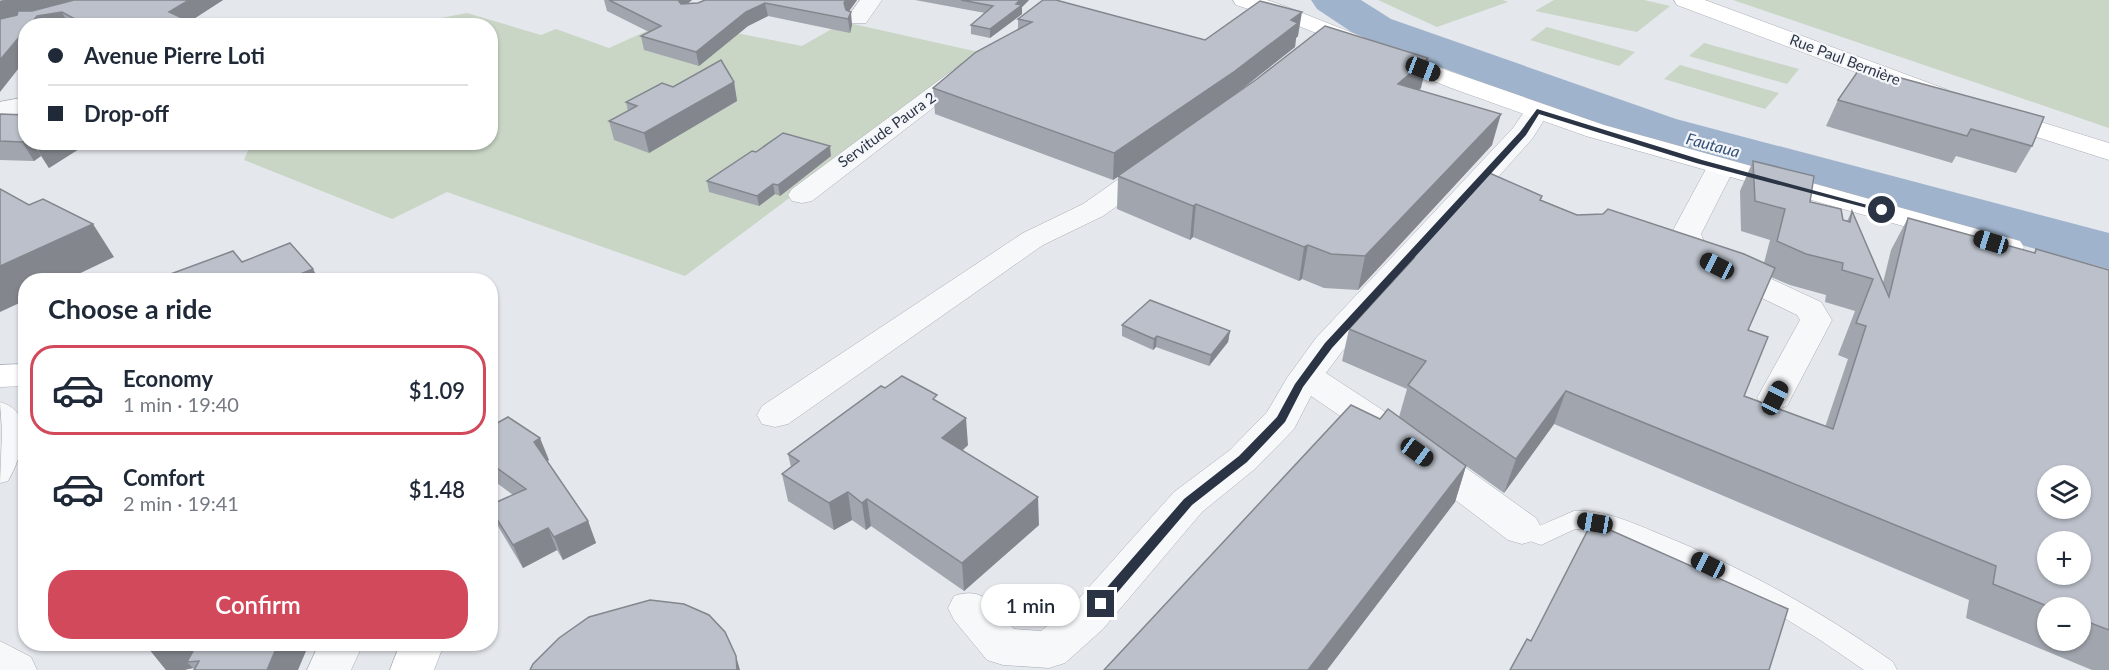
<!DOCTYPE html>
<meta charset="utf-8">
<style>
body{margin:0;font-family:Lato,sans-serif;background:#f6f6f7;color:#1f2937;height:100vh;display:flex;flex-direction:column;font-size:22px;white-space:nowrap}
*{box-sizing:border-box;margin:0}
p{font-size:20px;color:#747a83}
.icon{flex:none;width:33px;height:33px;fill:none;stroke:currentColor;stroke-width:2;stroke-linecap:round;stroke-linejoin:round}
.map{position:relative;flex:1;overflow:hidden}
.panel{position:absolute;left:18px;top:273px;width:480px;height:378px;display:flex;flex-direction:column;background:#fff;border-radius:24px;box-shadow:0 2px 4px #0004}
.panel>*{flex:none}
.banner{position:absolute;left:18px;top:18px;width:480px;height:132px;border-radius:24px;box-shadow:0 2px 4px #0004;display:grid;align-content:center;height:132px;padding:0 30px;background:#fff}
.controls{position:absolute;left:2037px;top:465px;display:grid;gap:12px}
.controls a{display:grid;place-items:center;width:54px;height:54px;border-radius:50%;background:#fff;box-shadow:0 2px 4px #0004;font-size:30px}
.end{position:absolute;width:27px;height:27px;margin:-14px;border:8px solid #2b3445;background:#fff;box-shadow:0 0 0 3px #fff}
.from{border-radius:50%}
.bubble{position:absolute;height:42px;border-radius:21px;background:#fff;box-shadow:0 2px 4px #0004;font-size:20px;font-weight:600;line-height:42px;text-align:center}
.car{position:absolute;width:18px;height:36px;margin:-18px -9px;border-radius:8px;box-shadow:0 0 4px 2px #0007;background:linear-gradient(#222 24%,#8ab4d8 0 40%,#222 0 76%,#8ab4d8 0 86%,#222 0)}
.banner b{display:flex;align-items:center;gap:21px;height:57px;font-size:22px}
.banner b+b{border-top:2px solid #e0e1e3}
.banner i{width:15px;height:15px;background:#1f2937}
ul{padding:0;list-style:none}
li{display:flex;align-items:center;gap:18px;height:90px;margin:0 12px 9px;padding:0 18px;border:3px solid transparent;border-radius:24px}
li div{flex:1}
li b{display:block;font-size:22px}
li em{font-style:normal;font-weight:600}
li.selected{border-color:#d1495b}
li>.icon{width:54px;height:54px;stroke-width:1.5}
h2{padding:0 30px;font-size:27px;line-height:72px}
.primary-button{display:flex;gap:12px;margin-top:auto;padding:12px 30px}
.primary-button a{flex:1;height:69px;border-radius:24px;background:#d1495b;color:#fff;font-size:24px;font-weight:600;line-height:69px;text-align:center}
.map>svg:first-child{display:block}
</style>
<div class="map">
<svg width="2109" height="670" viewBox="0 0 2109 670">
<rect width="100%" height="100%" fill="#e4e7ec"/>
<g fill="#c9d6c5">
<polygon points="1378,0 1503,0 1508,2 1437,27"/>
<polygon points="1554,0 1644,0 1670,6 1637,32 1535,11"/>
<polygon points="1733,0 2109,0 2109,128"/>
<polygon points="691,11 731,32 802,46 844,22 983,53 685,276 447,192 392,219 244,160 251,143 490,142 490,26 404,25 467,13 541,35 556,29 609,48"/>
<polygon points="1547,27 1635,52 1619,66 1530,40"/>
<polygon points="1704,43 1799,69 1787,84 1689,56"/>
<polygon points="1680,65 1779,93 1765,109 1664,79"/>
</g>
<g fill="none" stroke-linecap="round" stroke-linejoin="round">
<polygon fill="#9fb4cc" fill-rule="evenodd" points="1311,0 1361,0 1391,19 1676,119 2109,233 2109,269 1640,141 1359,37 1317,9"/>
<g stroke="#a9aeb7" stroke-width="1">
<g id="lane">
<path d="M 0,402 C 37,412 22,457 8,481 L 0,483 L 2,431 Z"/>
<path d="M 1574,511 C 1604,509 1635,524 1662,535 C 1744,568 1821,611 1893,662 L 1897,670 L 1864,670 L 1817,638 L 1758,602 L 1696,570 L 1617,537 L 1589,529 L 1575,529 L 1541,545 L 1514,535 L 1510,529 L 1514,523 L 1522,520 L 1539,526 Z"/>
</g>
</g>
<g stroke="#a9aeb7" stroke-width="1">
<g id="street">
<polygon points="860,0 882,0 866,23 850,23 847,18"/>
<polygon points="969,62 977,64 981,69 977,74 812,201 802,203 792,201 788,195 792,189 961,64"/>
<polygon points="26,97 26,112 0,118 0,102"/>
<path d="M 1537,103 L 1546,106 L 1550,111 L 1532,139 L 1340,354 L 1326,373 L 1413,430 L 1536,518 L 1542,529 L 1536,540 L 1522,544 L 1508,540 L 1387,448 L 1311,396 L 1294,429 L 1256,468 L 1202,512 L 1103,629 L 1065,663 L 1049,668 L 1003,665 L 987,660 L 954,620 L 948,608 L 954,596 C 985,585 995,608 1014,629 L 1041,631 L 1073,605 L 1174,492 L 1230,450 L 1267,412 L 1287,378 L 1316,338 L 1513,128 L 1528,106 Z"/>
<polygon points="1154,159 1164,161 1168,167 1164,173 1103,216 1043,245 788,424 775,427 762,424 757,415 762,406 1023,233 1083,204 1144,161"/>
<polygon points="1721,159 1731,161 1735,167 1701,234 1705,244 1713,252 1821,302 1832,320 1787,406 1775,410 1763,406 1757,398 1800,320 1797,315 1691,264 1676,248 1671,234 1707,167 1711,161"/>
<polygon points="0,641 31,657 37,670 0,670"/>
<polygon points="319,644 363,644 351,670 307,670"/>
</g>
</g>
<g stroke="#a9aeb7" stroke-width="1">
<g id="secondary">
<polygon points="1233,0 1267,0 1287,7 1449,71 1604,125 2020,241 2024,247 2020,253 2009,256 1998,253 1586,136 1451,88 1289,22 1236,5"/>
<polygon points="1674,0 1705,0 1948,90 1951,95 1948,100 1939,102 1930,100 1677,5"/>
<polygon points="1995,108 2109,143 2109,160 1986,121 1982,116 1986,111"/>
<polygon points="26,364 26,386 0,387 0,365"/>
<polygon points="400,644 444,644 434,670 390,670"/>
</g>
</g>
<use href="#lane" fill="#f7f8fa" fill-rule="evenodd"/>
<use href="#street" fill="#f7f8fa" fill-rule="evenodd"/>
<use href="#secondary" fill="#fff" fill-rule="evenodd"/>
</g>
<g fill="#a1a5ae" fill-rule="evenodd">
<polygon points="0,0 223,0 190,21 199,26 26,26"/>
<polygon points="604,0 692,0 688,3 857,0 849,11 852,25 850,33 768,16 748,26 699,66 644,50 641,36 649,32 607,11"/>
<polygon points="915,0 1029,0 1022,7 1022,14 990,38 971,34 971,25 985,13"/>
<polygon points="1018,19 1205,40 1298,36 1296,38 1295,47 1233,96 1421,88 1419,90 1492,145 1358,290 1324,288 1302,279 1299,281 1193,237 1190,240 1117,209 1118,177 1113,180 935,114 933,88 1018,29"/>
<polygon points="1858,71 2032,146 2016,173 1956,156 1952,163 1826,126 1838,100"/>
<polygon points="734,82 737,101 649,153 614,140 609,121 628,111 626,102 673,87"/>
<polygon points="0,114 90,142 49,168 41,156 34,161 0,160"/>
<polygon points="756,152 831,156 780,196 775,194 759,206 709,192 707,181"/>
<path d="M 1753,161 L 1810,202 L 1843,220 L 1847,221 L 1852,211 L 1883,283 L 1891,250 L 1908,218 L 2034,253 L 2036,249 L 2109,270 L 2109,670 L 2092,670 L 1966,618 L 1969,600 L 1554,424 L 1504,493 L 1458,460 L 1466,466 L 1455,502 L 1327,670 L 1104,670 L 1380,419 L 1399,417 L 1407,389 L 1342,361 L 1349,329 L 1406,267 L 1408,258 L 1542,196 L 1541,200 L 1577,215 L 1764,263 L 1770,240 L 1741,231 L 1740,191 ZM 1771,277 L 1790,285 L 1826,295 L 1825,302 L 1855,311 L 1838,355 L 1848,359 L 1825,427 L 1744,396 L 1748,330 ZM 2048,608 L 2080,608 L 2080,640 L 2048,640 Z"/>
<polygon points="1122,325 1230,331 1228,342 1209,366 1156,347 1153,350 1122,336"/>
<polygon points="938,402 968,445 962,451 1039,525 964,591 871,526 866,530 852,520 834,530 788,501 782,474 791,467 788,454"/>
<polygon points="490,427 549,460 547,461 588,521 596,543 563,560 557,550 523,568 499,528 490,509 490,505 513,495 490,478"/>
<polygon points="145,644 309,644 194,670 193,668 184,670 166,670"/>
</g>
<g fill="#83868d">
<polygon points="5,0 76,0 0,21 0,1"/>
<polygon points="189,0 223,0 183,26 169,12"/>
<polygon points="677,0 692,0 679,11"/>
<polygon points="846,0 857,0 845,17 844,3"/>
<polygon points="1020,0 1029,0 1022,7 1022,14 990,38 990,29"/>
<polygon points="765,3 768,16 748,26 699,66 696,52 746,12"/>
<polygon points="62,12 69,26 29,26 37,16"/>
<polygon points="851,12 852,25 850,33 848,19"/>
<polygon points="1302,12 1298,36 1296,38 1295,47 1233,96 1113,180 1114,153"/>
<polygon points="26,29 26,59 0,92 0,60"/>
<polygon points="1428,58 1421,88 1392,114 1398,84"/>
<polygon points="734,82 737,101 649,153 644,133"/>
<polygon points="1501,114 1492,145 1358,290 1365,256"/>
<polygon points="26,140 26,142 32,142 41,156 34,161 22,142"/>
<polygon points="48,142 90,142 49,168 37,149"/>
<polygon points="830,146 831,156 780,196 778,185"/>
<polygon points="773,184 775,194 759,206 757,196"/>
<polygon points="1196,204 1193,237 1190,240 1193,206"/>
<polygon points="93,224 114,257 66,280 26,280 26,300 0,312 0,266"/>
<polygon points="1308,245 1302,279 1299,281 1304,247"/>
<polygon points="313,269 319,280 285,280"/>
<polygon points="1230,331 1228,342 1209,366 1211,355"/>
<polygon points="1157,336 1156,347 1153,350 1154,339"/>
<polygon points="1566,391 1554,424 1504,493 1516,459"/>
<polygon points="966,418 968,445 944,466 942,438"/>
<polygon points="540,438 549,460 543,464 534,442"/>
<polygon points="1466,466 1455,502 1327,670 1308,670"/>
<polygon points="848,492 852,520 834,530 829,503"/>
<polygon points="1038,497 1039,525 964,591 962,563"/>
<polygon points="867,499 871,526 866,530 862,503"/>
<polygon points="588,521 596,543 563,560 554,537"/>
<polygon points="548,528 557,550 523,568 513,545"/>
<polygon points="145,644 210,644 187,662 193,668 184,670 166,670"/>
<polygon points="278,644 309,644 298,670 267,670"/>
<polygon points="736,656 740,670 737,670"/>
</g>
<g fill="#bbc0ca" stroke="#83868d" stroke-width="1.5" fill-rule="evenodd">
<polygon points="74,0 189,0 169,12 199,26 88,26 62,12 37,16 29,26 26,26 26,29 0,60 0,19 17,15 18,11 32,11"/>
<polygon points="609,0 678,0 681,4 698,3 705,0 846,0 844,3 846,10 851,12 848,19 765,3 746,12 696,52 641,36 661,26"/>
<polygon points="961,0 1020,0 1016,4 1022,5 990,29 971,25 993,6"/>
<polygon points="1043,0 1056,0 1205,40 1260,1 1302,12 1291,20 1298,23 1235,71 1114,153 933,88 976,52 1032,22 1018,19"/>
<polygon points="1325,26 1428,58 1398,84 1501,114 1365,256 1331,254 1308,245 1304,247 1196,204 1193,206 1118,176 1257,79"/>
<polygon points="721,60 734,82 644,133 609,121 637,106 626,102 662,83 673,87"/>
<polygon points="1858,71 1895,81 1897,77 2044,117 2032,146 1971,129 1967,136 1838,100"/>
<polygon points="0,114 26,115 26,140 22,142 0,141"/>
<polygon points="783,133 830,146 778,185 773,184 757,196 707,181 752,151 756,152"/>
<polygon points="32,142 48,142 37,149"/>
<path d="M 1753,161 L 1814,176 L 1810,202 L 1841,209 L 1843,220 L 1850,222 L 1852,211 L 1889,297 L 1908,218 L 2035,253 L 2036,249 L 2109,270 L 2109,630 L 2080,619 L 2080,608 L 2052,608 L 1993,584 L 1996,566 L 1566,391 L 1516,459 L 1408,385 L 1426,361 L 1349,329 L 1414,258 L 1408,258 L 1487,172 L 1542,196 L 1540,200 L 1577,215 L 1603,214 L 1608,209 L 1744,254 L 1775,268 L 1748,330 L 1768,337 L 1744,396 L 1833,429 L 1866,326 L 1856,323 L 1873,279 L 1842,270 L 1843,263 L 1806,254 L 1777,241 L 1785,209 L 1755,201 ZM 2048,476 L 2080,476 L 2080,508 L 2048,508 ZM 2048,542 L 2080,542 L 2080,574 L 2048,574 Z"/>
<polygon points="0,189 29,205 43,199 93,224 0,266"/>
<polygon points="290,243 313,269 285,280 160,280 157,279 233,251 242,262"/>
<polygon points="1150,300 1230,331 1211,355 1157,336 1154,339 1122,325"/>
<polygon points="902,376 937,395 933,399 966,418 942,438 1038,497 962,563 867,499 862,503 848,492 829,503 782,474 799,461 788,454 881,386 885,388"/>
<polygon points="1351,405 1380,419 1388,409 1466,466 1308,670 1104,670"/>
<polygon points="508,417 540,438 534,442 588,521 554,537 548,528 513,545 490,508 490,505 526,489 490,463 490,427"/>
<polygon points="1592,522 1788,609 1769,670 1510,670 1527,639 1531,641"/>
<polygon points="650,600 684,604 709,615 725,632 736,656 737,670 530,670 533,664 559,638 589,617"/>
<polygon points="197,644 278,644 267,670 194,670 199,661 187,662"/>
</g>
<polygon fill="#2b3445" points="1537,109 1702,160 1886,210 1882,212 1696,163 1539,114 1526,135 1332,348 1303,387 1285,422 1247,462 1192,505 1105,607 1096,607 1096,600 1184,499 1239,456 1277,417 1295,384 1325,343 1520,132"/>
<g text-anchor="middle" stroke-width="4.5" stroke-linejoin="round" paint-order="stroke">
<g font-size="15" fill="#2b3445" stroke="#f4f6f9">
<text transform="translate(1845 60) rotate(21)" y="5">Rue Paul Bernière</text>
<text transform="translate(887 130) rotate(-36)" y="5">Servitude Paura 2</text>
</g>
<g font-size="16" font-style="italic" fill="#34527a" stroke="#f4f6f9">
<text transform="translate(1713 145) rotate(15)" y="6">Fautaua</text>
</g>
</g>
</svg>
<div class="controls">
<a><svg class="icon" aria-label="layers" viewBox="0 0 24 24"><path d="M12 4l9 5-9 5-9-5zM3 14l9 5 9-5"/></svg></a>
<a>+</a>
<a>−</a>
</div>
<i class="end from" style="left:1882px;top:210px"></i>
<i class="end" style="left:1101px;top:604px"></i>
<div class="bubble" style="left:981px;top:584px;width:99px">1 min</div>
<i class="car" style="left:1423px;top:69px;rotate:111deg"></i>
<i class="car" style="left:1991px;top:242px;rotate:287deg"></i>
<i class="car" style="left:1717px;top:266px;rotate:297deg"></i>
<i class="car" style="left:1775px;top:398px;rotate:27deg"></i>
<i class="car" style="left:1417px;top:452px;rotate:126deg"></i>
<i class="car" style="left:1595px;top:523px;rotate:280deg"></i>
<i class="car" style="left:1708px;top:565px;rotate:296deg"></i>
<div class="banner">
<b><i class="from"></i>Avenue Pierre Loti</b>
<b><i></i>Drop-off</b>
</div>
<section class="panel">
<h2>Choose a ride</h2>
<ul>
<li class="selected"><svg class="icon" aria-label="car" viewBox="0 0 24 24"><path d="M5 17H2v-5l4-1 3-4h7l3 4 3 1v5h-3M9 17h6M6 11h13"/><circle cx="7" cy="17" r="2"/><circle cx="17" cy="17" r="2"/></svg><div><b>Economy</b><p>1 min · 19:40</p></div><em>$1.09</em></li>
<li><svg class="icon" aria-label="car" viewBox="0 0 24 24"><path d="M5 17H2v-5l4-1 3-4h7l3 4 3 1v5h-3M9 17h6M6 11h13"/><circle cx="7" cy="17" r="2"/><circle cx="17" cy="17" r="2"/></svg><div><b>Comfort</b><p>2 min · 19:41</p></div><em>$1.48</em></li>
</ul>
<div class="primary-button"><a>Confirm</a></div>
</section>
</div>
